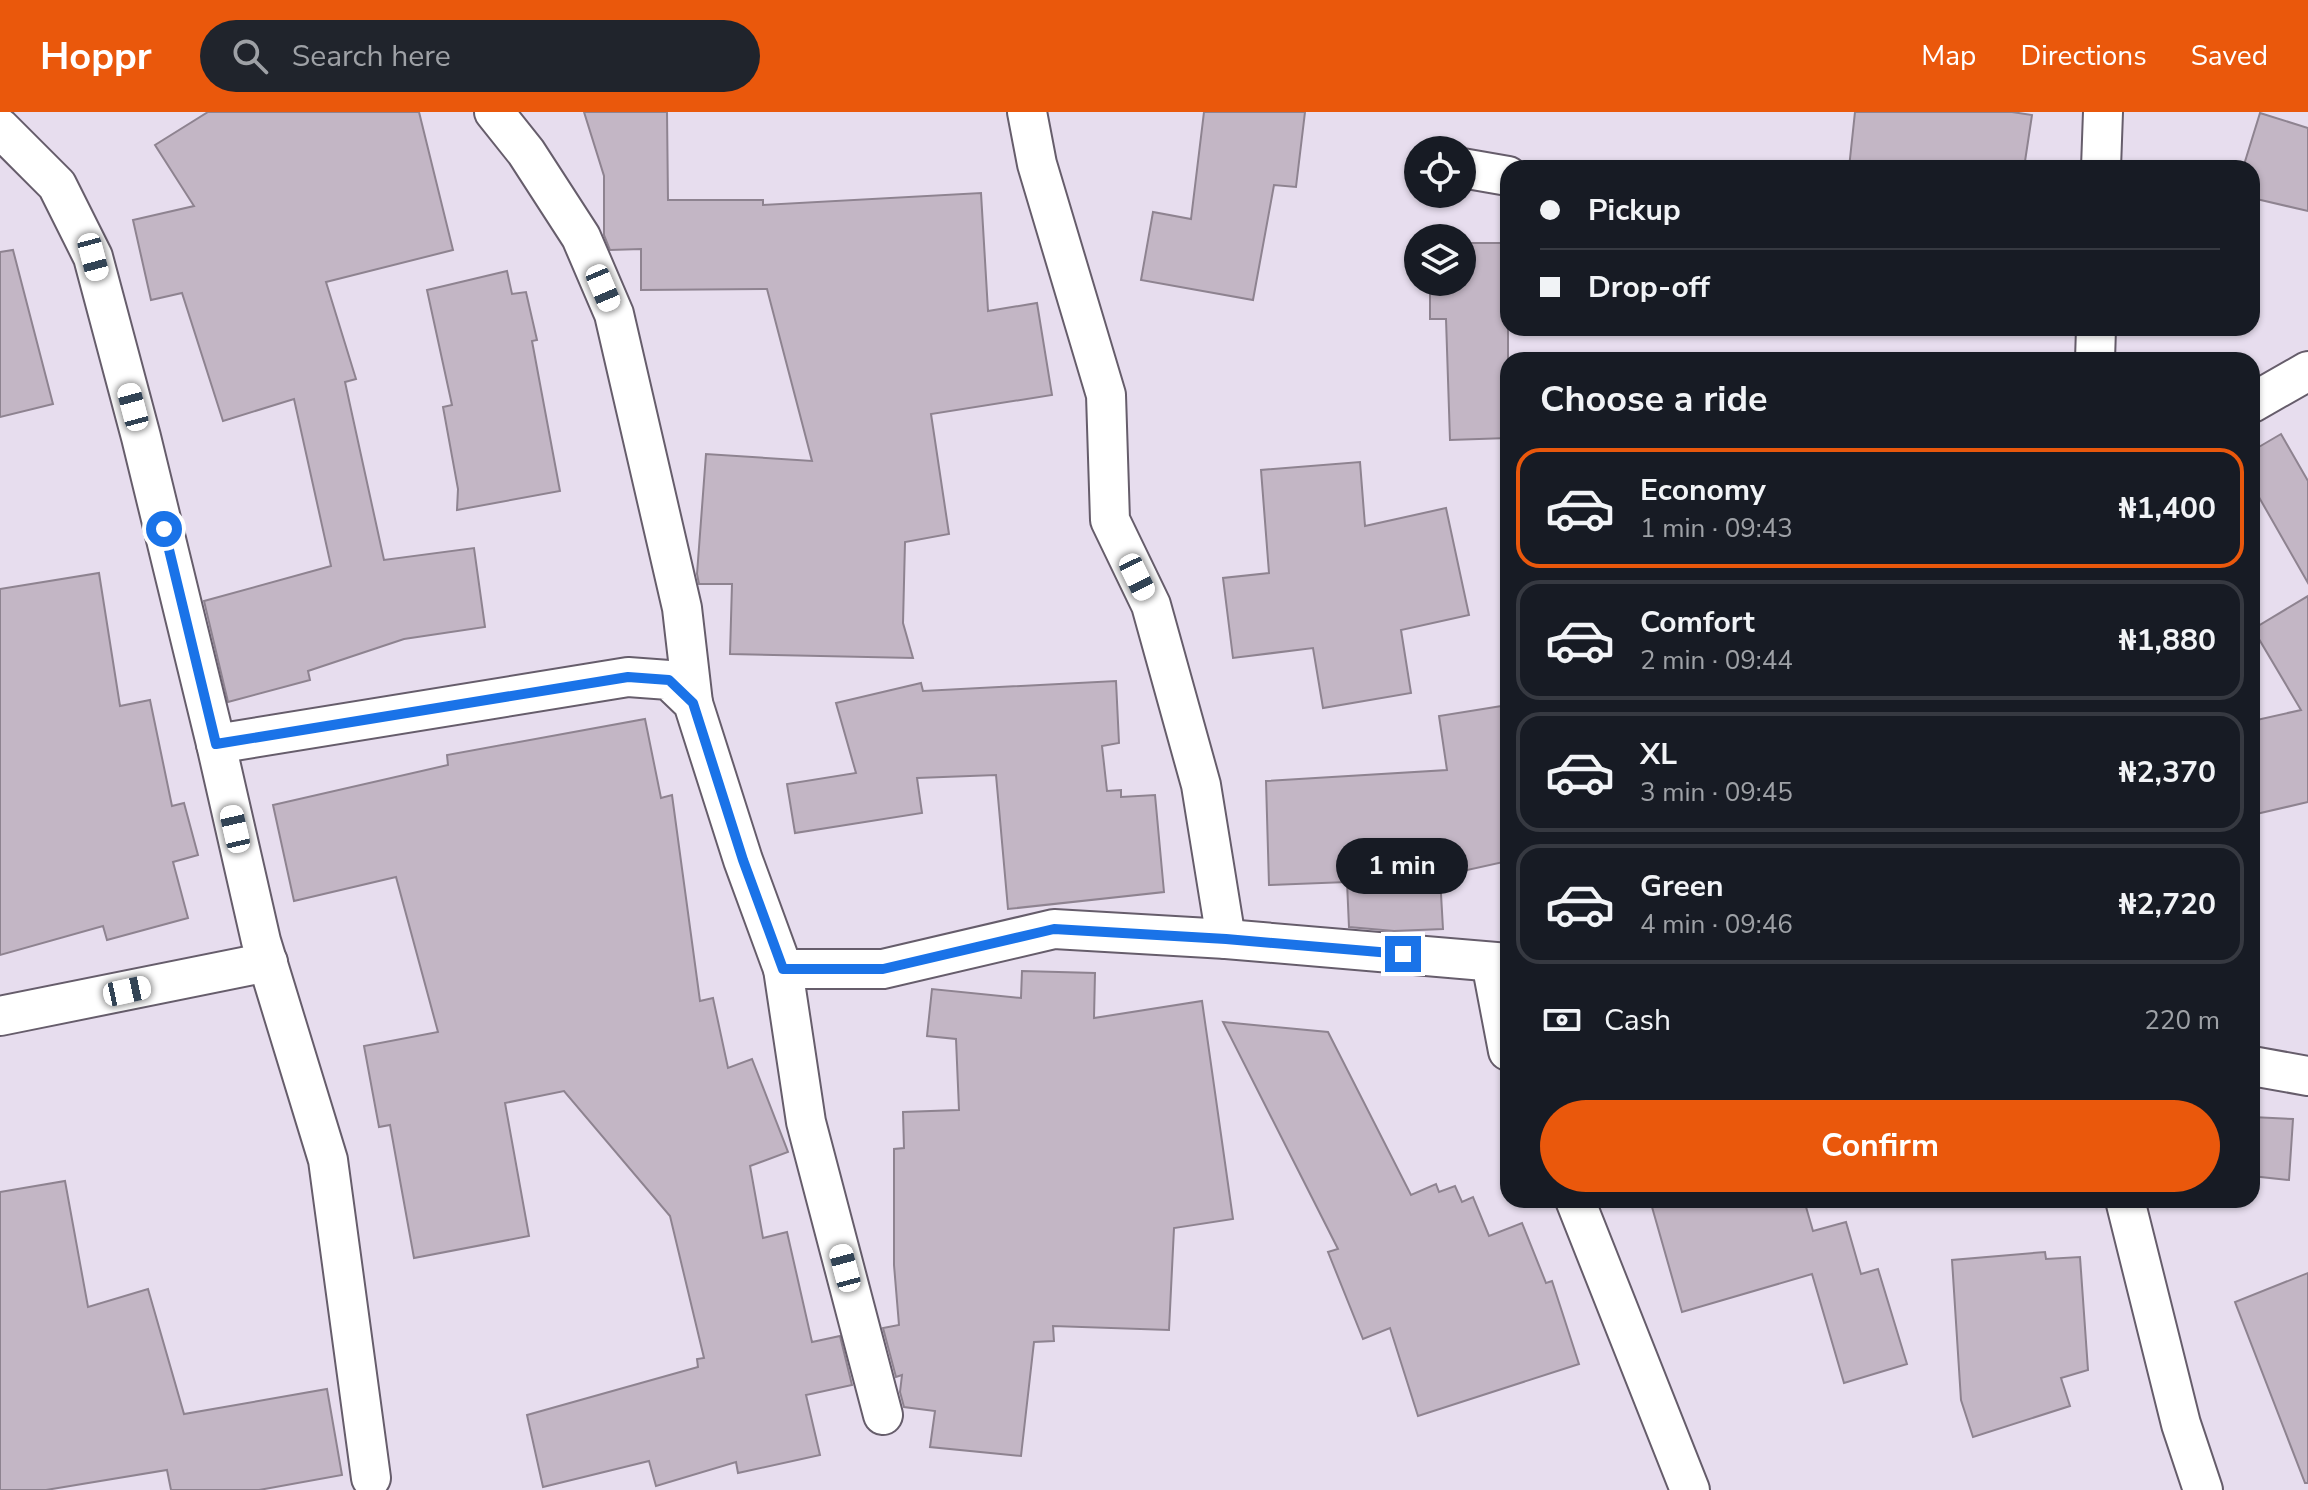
<!DOCTYPE html>
<meta charset="utf-8">
<style>
body{margin:0;font-family:"Nunito Sans",sans-serif;background:#20242c;color:#f1f3f6;height:100vh;display:flex;flex-direction:column;font-size:30px;white-space:nowrap}
*{box-sizing:border-box;margin:0}
p{font-size:26px;color:#9ea1a6}
.icon{flex:none;width:44px;height:44px;fill:none;stroke:currentColor;stroke-width:2;stroke-linecap:round;stroke-linejoin:round}
.map{position:relative;flex:1;overflow:hidden}
.side{position:absolute;left:1500px;top:240px;width:760px;height:856px;display:flex;flex-direction:column;background:#171b24;border-radius:24px;box-shadow:0 2px 6px #0004}
.side>*{flex:none}
.banner{position:absolute;left:1500px;top:48px;width:760px;height:176px;border-radius:24px;box-shadow:0 2px 6px #0004;display:grid;align-content:center;height:176px;padding:0 40px;background:#171b24}
.fabs{position:absolute;left:1404px;top:24px;display:grid;gap:16px}
.fabs a{display:grid;place-items:center;width:72px;height:72px;border-radius:50%;background:#171b24;box-shadow:0 2px 6px #0004;font-size:40px}
.end{position:absolute;width:36px;height:36px;margin:-18px;border:10px solid #1a73e8;background:#fff;box-shadow:0 0 0 4px #fff}
.from{border-radius:50%}
.bubble{position:absolute;height:56px;border-radius:28px;background:#171b24;box-shadow:0 2px 6px #0004;font-size:26px;font-weight:700;line-height:56px;text-align:center}
.car{position:absolute;width:24px;height:48px;margin:-24px -12px;border-radius:10px;box-shadow:0 0 6px 2px #0007;background:linear-gradient(#fff 24%,#345 0 40%,#fff 0 76%,#345 0 86%,#fff 0)}
.banner b{display:flex;align-items:center;gap:28px;height:76px;font-size:30px}
.banner b+b{border-top:2px solid #363941}
.banner i{width:20px;height:20px;background:#f1f3f6}
ul{padding:0;list-style:none}
li{display:flex;align-items:center;gap:24px;height:120px;margin:0 16px 12px;padding:0 24px;border:4px solid #363941;border-radius:24px}
li div{flex:1}
li b{display:block;font-size:30px}
li em{font-style:normal;font-weight:700}
li.selected{border-color:#ea580c}
li>.icon{width:72px;height:72px;stroke-width:1.5}
h2{padding:0 40px;font-size:36px;line-height:96px}
.pay{display:flex;align-items:center;gap:20px;height:88px;padding:0 40px;font-size:30px}
.pay p{margin-inline-start:auto}
.cta{display:flex;gap:16px;margin-top:auto;padding:16px 40px}
.cta a{flex:1;height:92px;border-radius:48px;background:#ea580c;color:#fff;font-size:32px;font-weight:700;line-height:92px;text-align:center}
header{display:flex;align-items:center;gap:48px;box-sizing:border-box;height:112px;padding:0 40px;background:#ea580c;color:#fff}
header strong{font-size:38px}
nav{display:flex;gap:44px;margin-inline-start:auto;font-size:28px}
.search{width:560px;height:72px;background:#20242c;display:flex;align-items:center;gap:20px;box-sizing:border-box;padding:0 28px;border-radius:44px;color:#9ea1a6;font-size:30px}
.map>svg:first-child{display:block}
</style>
<header>
<strong>Hoppr</strong>
<div class="search"><svg class="icon" aria-label="search" viewBox="0 0 24 24"><circle cx="10" cy="10" r="6"/><path d="M15 15l6 6"/></svg>Search here</div>
<nav><a>Map</a><a>Directions</a><a>Saved</a></nav>
</header>
<div class="map">
<svg width="2308" height="1378" viewBox="0 0 2308 1378">
<rect width="100%" height="100%" fill="#e7ddee"/>
<g fill="#c3b6c5" stroke="#8e8390" stroke-width="2">
<polygon points="208,0 419,0 453,138 326,170 356,267 345,270 384,448 474,436 485,515 404,527 308,559 310,568 228,590 204,489 331,454 294,287 223,309 182,181 151,188 133,108 194,94 155,33"/>
<polygon points="584,0 667,0 668,88 763,88 763,93 981,81 988,199 1037,191 1052,283 931,302 949,422 905,430 903,511 913,546 730,542 732,472 699,472 697,462 706,342 812,349 767,177 641,178 641,137 610,138 604,123 604,64"/>
<polygon points="1204,0 1305,0 1296,75 1274,73 1253,188 1141,168 1153,100 1191,107"/>
<polygon points="1855,0 2012,0 2032,3 2024,56 1849,56"/>
<polygon points="2260,1 2308,16 2308,99 2252,86 2252,56 2243,56"/>
<polygon points="1462,131 1508,131 1508,326 1450,328 1446,207 1430,207 1430,170 1462,170"/>
<polygon points="13,138 53,292 0,305 0,140"/>
<polygon points="507,159 512,182 526,180 537,228 532,229 560,379 457,398 458,377 443,295 452,293 427,178"/>
<polygon points="2281,322 2308,369 2308,471 2252,373 2252,339"/>
<polygon points="1360,350 1365,414 1446,396 1469,503 1401,518 1411,581 1323,596 1313,536 1233,546 1223,466 1269,461 1261,358"/>
<polygon points="99,461 120,594 150,588 172,694 184,691 198,743 173,750 188,806 107,828 103,814 0,843 0,477"/>
<polygon points="2308,484 2308,690 2252,703 2252,609 2301,598 2253,517"/>
<polygon points="1116,569 1119,631 1102,634 1107,679 1121,678 1121,685 1155,683 1164,780 1008,797 996,663 917,666 922,701 795,721 787,672 856,661 836,591 921,571 923,579"/>
<polygon points="1508,593 1508,749 1440,764 1443,817 1394,819 1349,815 1347,770 1269,773 1266,669 1447,658 1439,604"/>
<polygon points="645,607 661,686 672,683 700,889 713,886 728,956 752,947 788,1040 750,1054 763,1126 787,1120 812,1230 840,1224 852,1273 806,1283 820,1343 738,1361 736,1350 656,1374 649,1349 543,1375 527,1303 698,1255 697,1247 704,1246 670,1104 564,979 505,991 529,1124 414,1146 390,1013 379,1015 364,934 438,920 396,765 294,789 273,693 448,653 447,643"/>
<polygon points="1022,859 1095,861 1094,906 1202,889 1233,1107 1174,1116 1169,1218 1053,1214 1054,1229 1034,1230 1021,1344 930,1335 935,1299 904,1295 900,1280 902,1263 896,1265 883,1216 899,1213 894,1153 894,1037 904,1036 903,1000 959,998 956,927 927,924 932,877 1021,886"/>
<polygon points="1223,910 1328,920 1411,1083 1436,1072 1439,1080 1455,1074 1462,1090 1473,1085 1489,1124 1522,1111 1546,1171 1552,1169 1579,1252 1418,1304 1390,1216 1363,1227 1328,1140 1338,1137"/>
<polygon points="2252,1005 2293,1007 2289,1068 2252,1064"/>
<polygon points="65,1069 88,1195 148,1177 184,1302 327,1277 342,1363 259,1378 171,1378 167,1358 46,1378 0,1378 0,1080"/>
<polygon points="1650,1088 1804,1088 1813,1119 1846,1110 1861,1162 1878,1157 1907,1252 1844,1271 1812,1162 1682,1200"/>
<polygon points="2045,1140 2046,1147 2080,1145 2088,1258 2061,1266 2070,1294 1973,1325 1961,1288 1952,1148"/>
<polygon points="2308,1161 2308,1371 2305,1371 2235,1190"/>
</g>
<g fill="none" stroke-linecap="round" stroke-linejoin="round">
<g stroke="#665d6b" stroke-width="42">
<g id="minor">
<polyline points="494,0 526,40 581,125 614,202 682,496 693,591"/>
<polyline points="1027,0 1037,52 1106,283 1110,408 1151,493 1201,673 1226,827"/>
<polyline points="0,16 57,73 93,145 141,325 216,632 628,565 669,568 693,591 743,748 783,857 883,857 1054,817 1226,827 1508,851"/>
<polyline points="1462,56 1508,64"/>
<polyline points="2101,56 2103,0"/>
<polyline points="2095,248 2096,216"/>
<polyline points="2252,291 2308,259"/>
<polyline points="216,632 261,829 328,1048 371,1366"/>
<polyline points="1491,850 1508,939"/>
<polyline points="783,857 806,1010 883,1303"/>
<polyline points="0,904 268,850"/>
<polyline points="2252,954 2308,964"/>
<polyline points="1575,1088 1690,1378"/>
<polyline points="2125,1088 2181,1312 2203,1378"/>
</g>
</g>
<use href="#minor" stroke="#fff" stroke-width="38"/>
</g>
<g fill="none" stroke-linecap="round" stroke-linejoin="round">
<polyline stroke="#1a73e8" stroke-width="10" points="164,417 216,632 628,565 669,568 693,591 743,748 783,857 883,857 1054,817 1226,827 1403,842"/>
</g>
</svg>
<div class="fabs">
<a><svg class="icon" aria-label="locate" viewBox="0 0 24 24"><circle cx="12" cy="12" r="6"/><path d="M12 2v4M12 18v4M2 12h4M18 12h4"/></svg></a>
<a><svg class="icon" aria-label="layers" viewBox="0 0 24 24"><path d="M12 4l9 5-9 5-9-5zM3 14l9 5 9-5"/></svg></a>
</div>
<i class="end from" style="left:164px;top:417px"></i>
<i class="end" style="left:1403px;top:842px"></i>
<div class="bubble" style="left:1336px;top:726px;width:132px">1 min</div>
<i class="car" style="left:93px;top:145px;rotate:165deg"></i>
<i class="car" style="left:603px;top:176px;rotate:157deg"></i>
<i class="car" style="left:133px;top:295px;rotate:345deg"></i>
<i class="car" style="left:1137px;top:465px;rotate:154deg"></i>
<i class="car" style="left:235px;top:717px;rotate:347deg"></i>
<i class="car" style="left:127px;top:879px;rotate:78deg"></i>
<i class="car" style="left:845px;top:1156px;rotate:345deg"></i>
<div class="banner">
<b><i class="from"></i>Pickup</b>
<b><i></i>Drop-off</b>
</div>
<section class="side">
<h2>Choose a ride</h2>
<ul>
<li class="selected"><svg class="icon" aria-label="car" viewBox="0 0 24 24"><path d="M5 17H2v-5l4-1 3-4h7l3 4 3 1v5h-3M9 17h6M6 11h13"/><circle cx="7" cy="17" r="2"/><circle cx="17" cy="17" r="2"/></svg><div><b>Economy</b><p>1 min · 09:43</p></div><em>₦1,400</em></li>
<li><svg class="icon" aria-label="car" viewBox="0 0 24 24"><path d="M5 17H2v-5l4-1 3-4h7l3 4 3 1v5h-3M9 17h6M6 11h13"/><circle cx="7" cy="17" r="2"/><circle cx="17" cy="17" r="2"/></svg><div><b>Comfort</b><p>2 min · 09:44</p></div><em>₦1,880</em></li>
<li><svg class="icon" aria-label="car" viewBox="0 0 24 24"><path d="M5 17H2v-5l4-1 3-4h7l3 4 3 1v5h-3M9 17h6M6 11h13"/><circle cx="7" cy="17" r="2"/><circle cx="17" cy="17" r="2"/></svg><div><b>XL</b><p>3 min · 09:45</p></div><em>₦2,370</em></li>
<li><svg class="icon" aria-label="car" viewBox="0 0 24 24"><path d="M5 17H2v-5l4-1 3-4h7l3 4 3 1v5h-3M9 17h6M6 11h13"/><circle cx="7" cy="17" r="2"/><circle cx="17" cy="17" r="2"/></svg><div><b>Green</b><p>4 min · 09:46</p></div><em>₦2,720</em></li>
</ul>
<div class="pay"><svg class="icon" aria-label="cash" viewBox="0 0 24 24"><path d="M3 7h18v10H3z"/><circle cx="12" cy="12" r="2"/></svg>Cash<p>220 m</p></div>
<div class="cta"><a>Confirm</a></div>
</section>
</div>
